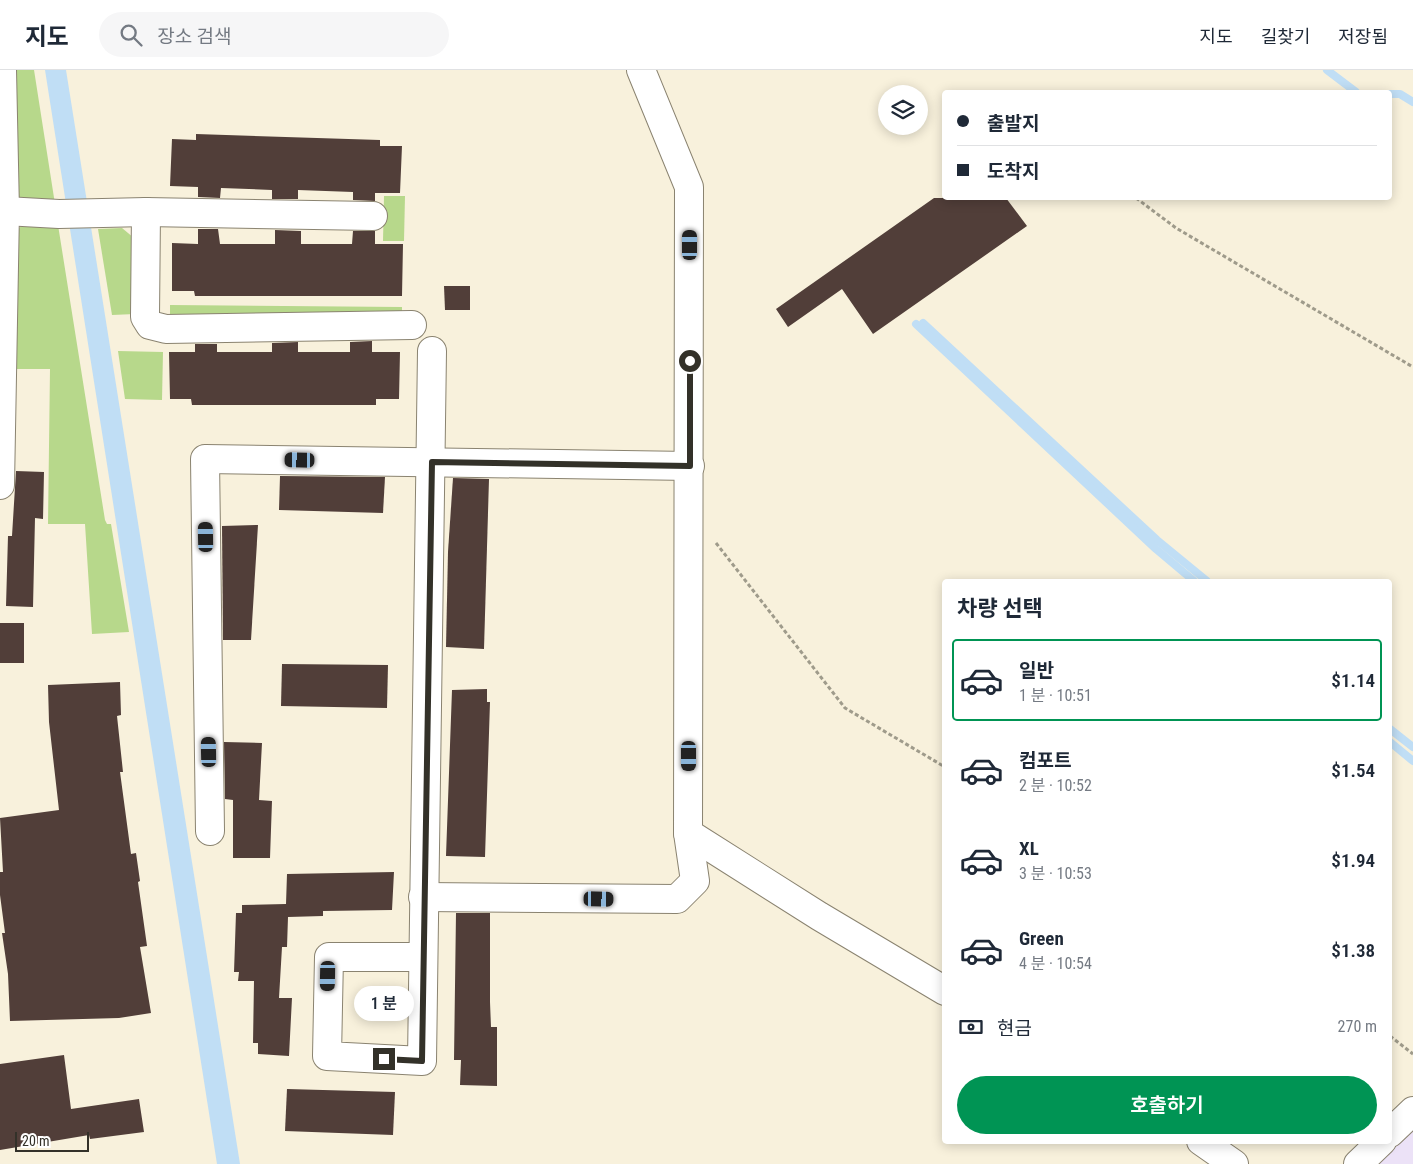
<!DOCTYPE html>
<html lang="ko">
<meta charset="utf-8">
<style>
body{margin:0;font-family:"Roboto Condensed","Noto Sans KR",sans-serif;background:#f6f6f7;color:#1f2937;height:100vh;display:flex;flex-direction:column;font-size:19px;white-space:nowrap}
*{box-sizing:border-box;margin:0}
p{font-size:16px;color:#747a83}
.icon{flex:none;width:28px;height:28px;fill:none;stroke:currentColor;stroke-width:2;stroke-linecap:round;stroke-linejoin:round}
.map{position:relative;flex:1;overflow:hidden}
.sheet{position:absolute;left:942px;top:509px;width:450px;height:565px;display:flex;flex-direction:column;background:#fff;border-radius:5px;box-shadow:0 2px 12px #0003}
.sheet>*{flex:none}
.top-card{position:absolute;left:942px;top:20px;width:450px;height:110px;border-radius:5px;box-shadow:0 2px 12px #0003;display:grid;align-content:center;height:110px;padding:0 15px;background:#fff}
.buttons{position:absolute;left:878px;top:15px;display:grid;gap:10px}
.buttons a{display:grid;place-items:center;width:50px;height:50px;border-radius:50%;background:#fff;box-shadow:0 2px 12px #0003;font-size:25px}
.scale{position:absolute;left:15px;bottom:12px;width:74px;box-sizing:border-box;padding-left:5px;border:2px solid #333129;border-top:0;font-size:14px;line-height:18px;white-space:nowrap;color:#333129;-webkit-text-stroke:4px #fff;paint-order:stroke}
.end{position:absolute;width:22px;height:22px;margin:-11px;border:6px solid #333129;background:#fff;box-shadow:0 0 0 2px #fff}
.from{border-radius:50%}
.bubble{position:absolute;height:35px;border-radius:18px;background:#fff;box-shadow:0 2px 12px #0003;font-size:16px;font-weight:600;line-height:35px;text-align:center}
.car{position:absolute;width:15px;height:30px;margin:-15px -8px;border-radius:6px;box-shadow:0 0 4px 1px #0007;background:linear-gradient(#222 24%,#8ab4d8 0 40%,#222 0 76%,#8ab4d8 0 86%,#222 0)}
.top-card b{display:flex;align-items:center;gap:18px;height:48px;font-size:19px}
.top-card b+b{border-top:1px solid #e0e1e3}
.top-card i{width:12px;height:12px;background:#1f2937}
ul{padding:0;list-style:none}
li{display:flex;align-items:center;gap:15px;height:82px;margin:0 10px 8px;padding:0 5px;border:2px solid transparent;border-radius:5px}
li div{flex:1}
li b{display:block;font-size:19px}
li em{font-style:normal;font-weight:600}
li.active{border-color:#009454}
li>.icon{width:45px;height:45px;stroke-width:1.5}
h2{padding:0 15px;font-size:22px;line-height:60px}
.pay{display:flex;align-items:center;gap:12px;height:55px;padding:0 15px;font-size:19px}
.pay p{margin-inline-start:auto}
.button{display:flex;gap:10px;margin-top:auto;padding:10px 15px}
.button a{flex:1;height:58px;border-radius:30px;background:#009454;color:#fff;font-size:20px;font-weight:600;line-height:58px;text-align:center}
header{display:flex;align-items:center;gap:30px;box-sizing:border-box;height:70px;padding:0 25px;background:#fff;border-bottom:1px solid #e0e1e3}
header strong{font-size:24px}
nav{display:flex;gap:28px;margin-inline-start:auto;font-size:18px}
.search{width:350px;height:45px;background:#f6f6f7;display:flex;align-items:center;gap:12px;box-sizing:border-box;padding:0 18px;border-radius:28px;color:#747a83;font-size:19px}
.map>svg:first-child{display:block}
</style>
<header>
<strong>지도</strong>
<div class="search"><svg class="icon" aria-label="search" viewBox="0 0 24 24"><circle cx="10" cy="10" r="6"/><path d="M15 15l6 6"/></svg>장소 검색</div>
<nav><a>지도</a><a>길찾기</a><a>저장됨</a></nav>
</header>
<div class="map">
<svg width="1413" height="1094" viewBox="0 0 1413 1094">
<rect width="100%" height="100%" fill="#f8f1dc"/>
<polygon fill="#ece2f7" points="1413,1056 1413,1094 1378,1094"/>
<g fill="#b7d88b">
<polygon points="13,0 34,0 55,134 19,131"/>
<polygon points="384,126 405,126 404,171 383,171"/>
<polygon points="22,155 58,155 105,450 107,454 111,454 129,562 92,564 85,454 48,454 50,299 15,299 16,162"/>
<polygon points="122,158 134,168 135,244 112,245 98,159"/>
<polygon points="170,235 402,237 402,249 170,246"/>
<polygon points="118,281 163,282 162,330 125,329"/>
</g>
<polygon fill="#c0def5" points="45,0 66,0 240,1094 217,1094"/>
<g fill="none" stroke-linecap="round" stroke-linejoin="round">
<g stroke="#c0def5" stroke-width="8">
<polyline points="1327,0 1356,22"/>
<polyline points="1390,24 1400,24 1413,32"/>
<polyline points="923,253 1157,470 1207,511"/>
<polyline points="916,254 1156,479 1194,511"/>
<polyline points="1390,659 1413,677"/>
<polyline points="1390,672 1413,691"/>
</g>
</g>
<g fill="#513e39">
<polygon points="196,64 380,70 380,76 402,76 400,123 375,123 375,131 353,130 353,122 298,120 298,129 272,129 272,120 221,118 220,128 198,127 198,117 170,116 172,69 196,70"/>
<polygon points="934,128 1006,128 1027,156 873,264 842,219 788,257 776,239"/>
<polygon points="198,159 218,159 220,174 275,174 275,160 301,161 301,174 352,174 353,161 375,161 375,174 403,174 402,226 195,226 194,221 172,221 172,173 198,174"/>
<polygon points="444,216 470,216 470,240 445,240"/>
<polygon points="372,271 372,282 400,282 399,329 376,329 376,335 192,335 191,329 170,329 169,282 195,282 195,274 217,274 217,282 272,282 272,273 298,272 298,282 350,282 350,272"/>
<polygon points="16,401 44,402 43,449 35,448 33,537 6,536 8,466 12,466"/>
<polygon points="280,406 385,407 383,443 279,440"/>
<polygon points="453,408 489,409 484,579 446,577 448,482"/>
<polygon points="258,455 251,570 223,570 222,456"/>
<rect x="0" y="553" width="24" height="40"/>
<polygon points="282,594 388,595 387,638 281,636"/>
<polygon points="120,612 121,645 117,646 123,702 120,702 131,784 136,783 140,811 138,812 147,876 140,877 151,943 119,948 10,951 8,904 2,863 5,863 0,825 0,802 3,802 0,748 59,740 49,652 48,615"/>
<polygon points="487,619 487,632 490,632 485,787 446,786 452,620"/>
<polygon points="224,672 262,673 259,730 272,731 270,788 233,788 233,730 225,729"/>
<polygon points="394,802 392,840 323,841 323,846 288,847 287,877 282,877 279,928 292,928 289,986 258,984 258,973 253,973 254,911 238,911 239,902 234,902 236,843 242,843 242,835 286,834 287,804"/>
<polygon points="456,843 490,843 490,932 491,957 497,957 497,1016 460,1015 461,990 454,990"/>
<polygon points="64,985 71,1039 139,1029 144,1062 90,1069 89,1065 0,1080 0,994"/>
<polygon points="287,1019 395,1022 393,1065 285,1061"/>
</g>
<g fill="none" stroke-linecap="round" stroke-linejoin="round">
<g stroke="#8a8370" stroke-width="30">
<g id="minor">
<polyline points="641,0 689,117 688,763 819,846 945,921"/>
<polyline points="5,141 59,144 146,142 373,146"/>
<polyline points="146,142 145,247 150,255 166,259 412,255"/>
<polyline points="0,415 5,141 2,0"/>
<polyline points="210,761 205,389 690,396"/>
<polyline points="423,827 677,829 695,811 688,763"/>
<polyline points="423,887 329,887 327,986 422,991 432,281"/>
<polyline points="1390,1063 1413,1041"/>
<polyline points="1201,1071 1234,1094"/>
<polyline points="1358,1094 1382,1071"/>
</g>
</g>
<g stroke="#9f9b8b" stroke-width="3" stroke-dasharray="4 2.5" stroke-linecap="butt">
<polyline points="1136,128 1176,158 1413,297"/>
<polyline points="716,473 845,638 945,697"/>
<polyline points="1390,966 1413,984"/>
</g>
<use href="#minor" stroke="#fff" stroke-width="28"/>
</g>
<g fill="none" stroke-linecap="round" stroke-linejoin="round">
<polyline stroke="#333129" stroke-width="6" points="384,989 422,991 432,392 690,396 690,291"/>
</g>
</svg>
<div class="buttons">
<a><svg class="icon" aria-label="layers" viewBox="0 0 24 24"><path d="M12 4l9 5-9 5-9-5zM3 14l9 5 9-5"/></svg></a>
</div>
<div class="scale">20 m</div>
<i class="end from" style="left:690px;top:291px"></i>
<i class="end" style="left:384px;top:989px"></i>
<div class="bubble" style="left:354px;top:916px;width:60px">1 분</div>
<i class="car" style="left:690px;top:175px;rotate:0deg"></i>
<i class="car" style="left:300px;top:390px;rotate:271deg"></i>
<i class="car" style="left:206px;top:467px;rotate:359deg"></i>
<i class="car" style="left:209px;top:682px;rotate:359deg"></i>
<i class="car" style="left:689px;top:686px;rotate:180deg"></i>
<i class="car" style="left:599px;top:829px;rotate:91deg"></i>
<i class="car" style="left:328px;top:906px;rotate:181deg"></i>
<div class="top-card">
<b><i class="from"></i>출발지</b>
<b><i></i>도착지</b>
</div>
<section class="sheet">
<h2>차량 선택</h2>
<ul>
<li class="active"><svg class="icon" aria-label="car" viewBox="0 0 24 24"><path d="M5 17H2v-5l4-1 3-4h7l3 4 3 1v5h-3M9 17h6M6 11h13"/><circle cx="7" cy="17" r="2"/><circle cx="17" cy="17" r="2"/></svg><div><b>일반</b><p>1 분 · 10:51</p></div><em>$1.14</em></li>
<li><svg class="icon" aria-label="car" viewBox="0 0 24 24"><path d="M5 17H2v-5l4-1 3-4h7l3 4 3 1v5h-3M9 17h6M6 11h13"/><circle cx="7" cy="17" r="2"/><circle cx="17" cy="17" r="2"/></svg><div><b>컴포트</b><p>2 분 · 10:52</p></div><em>$1.54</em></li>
<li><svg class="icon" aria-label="car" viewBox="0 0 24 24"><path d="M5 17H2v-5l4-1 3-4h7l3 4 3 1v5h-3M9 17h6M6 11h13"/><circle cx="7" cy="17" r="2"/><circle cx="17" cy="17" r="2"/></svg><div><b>XL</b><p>3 분 · 10:53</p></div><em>$1.94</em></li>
<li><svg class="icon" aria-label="car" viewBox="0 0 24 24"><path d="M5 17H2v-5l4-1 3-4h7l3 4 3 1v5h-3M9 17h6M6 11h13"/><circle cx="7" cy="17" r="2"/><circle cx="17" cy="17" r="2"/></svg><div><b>Green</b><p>4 분 · 10:54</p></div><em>$1.38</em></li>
</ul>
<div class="pay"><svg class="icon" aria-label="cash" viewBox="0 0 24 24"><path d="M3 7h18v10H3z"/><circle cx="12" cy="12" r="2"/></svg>현금<p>270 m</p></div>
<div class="button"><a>호출하기</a></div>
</section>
</div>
